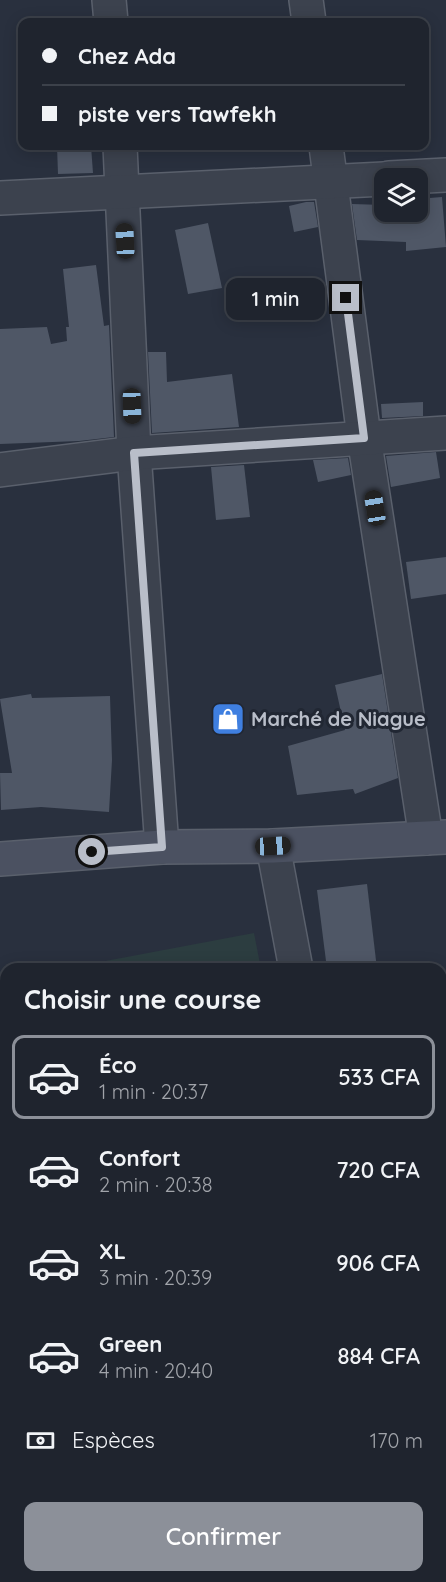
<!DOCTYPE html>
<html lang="fr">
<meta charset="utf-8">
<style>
body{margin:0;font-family:Quicksand,sans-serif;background:#272c36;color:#f1f3f6;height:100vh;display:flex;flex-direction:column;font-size:22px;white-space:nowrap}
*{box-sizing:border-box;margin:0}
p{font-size:20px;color:#a1a4aa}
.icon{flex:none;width:33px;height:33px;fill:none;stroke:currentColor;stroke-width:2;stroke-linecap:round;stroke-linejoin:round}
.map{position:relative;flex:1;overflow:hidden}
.panel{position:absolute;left:0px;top:963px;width:447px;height:620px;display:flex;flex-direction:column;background:#1f242e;border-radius:18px 18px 0 0;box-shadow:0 3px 15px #0003,0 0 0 2px #3c414a}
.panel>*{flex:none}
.guide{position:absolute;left:18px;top:18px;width:411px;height:132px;border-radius:12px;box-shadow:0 3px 15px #0003,0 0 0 2px #3c414a;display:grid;align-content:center;height:132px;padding:0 24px;background:#1f242e}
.controls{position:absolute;left:374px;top:168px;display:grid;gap:12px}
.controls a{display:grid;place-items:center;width:54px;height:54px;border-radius:12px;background:#1f242e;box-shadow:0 3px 15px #0003,0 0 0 2px #3c414a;font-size:30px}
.end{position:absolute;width:27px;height:27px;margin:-14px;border:8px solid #b9bec9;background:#111;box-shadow:0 0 0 3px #111}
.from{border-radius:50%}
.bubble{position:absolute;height:42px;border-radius:12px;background:#1f242e;box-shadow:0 3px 15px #0003,0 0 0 2px #3c414a;font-size:20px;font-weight:600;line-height:42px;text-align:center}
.car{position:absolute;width:18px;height:36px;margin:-18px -9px;border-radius:8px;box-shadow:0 0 4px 2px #0007;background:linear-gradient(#222 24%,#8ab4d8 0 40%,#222 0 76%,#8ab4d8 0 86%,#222 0)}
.guide b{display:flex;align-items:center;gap:21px;height:57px;font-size:22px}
.guide b+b{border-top:2px solid #3c414a}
.guide i{width:15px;height:15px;background:#f1f3f6}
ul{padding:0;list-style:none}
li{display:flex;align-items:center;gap:18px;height:84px;margin:0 12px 9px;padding:0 12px;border:3px solid transparent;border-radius:12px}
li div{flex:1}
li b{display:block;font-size:22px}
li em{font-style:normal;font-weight:600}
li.selected{border-color:#8c9099}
li>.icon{width:54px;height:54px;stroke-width:1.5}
h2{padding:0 24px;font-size:27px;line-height:72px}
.pay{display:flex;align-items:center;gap:15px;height:66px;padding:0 24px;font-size:22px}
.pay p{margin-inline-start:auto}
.button{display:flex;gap:12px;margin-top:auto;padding:12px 24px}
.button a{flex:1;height:69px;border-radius:12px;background:#8c9099;color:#fff;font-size:24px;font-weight:600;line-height:69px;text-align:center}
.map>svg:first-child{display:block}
</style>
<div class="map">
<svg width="446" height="1582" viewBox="0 0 446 1582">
<rect width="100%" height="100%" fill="#29303e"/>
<g fill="#2c3d40">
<polygon points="254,933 261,969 63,969"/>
<polygon points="6,980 6,1085 0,1055 0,981"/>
</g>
<g fill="#4f5766">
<polygon points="57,146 91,146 93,173 58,174"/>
<polygon points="442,197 446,247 406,251 406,242 357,240 352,204 384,205 384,212 417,212 417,199"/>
<polygon points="306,202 314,202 318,227 294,232 289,206"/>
<polygon points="208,223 222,288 188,294 175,230"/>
<polygon points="96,265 104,326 109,325 114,437 79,441 0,444 0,329 47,327 51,344 67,341 66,327 69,327 63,269"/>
<polygon points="148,352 166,352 167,382 232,374 239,427 152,433"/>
<polygon points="423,402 423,416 382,418 381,404"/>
<polygon points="436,452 440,478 391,487 386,456"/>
<polygon points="348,458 351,475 318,482 313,460"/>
<polygon points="244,465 250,517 216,520 211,467"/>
<polygon points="446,557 446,594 411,599 406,562"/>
<polygon points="382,674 398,778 355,794 353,789 297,795 288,746 345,730 335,685"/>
<polygon points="31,694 32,698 110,696 112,760 109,812 41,807 1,810 0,773 12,773 0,699"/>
<polygon points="367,884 377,969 327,969 317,890"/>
</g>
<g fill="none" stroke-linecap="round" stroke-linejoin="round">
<g stroke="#5a606c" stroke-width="36">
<g id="minor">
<polyline points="109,0 111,22"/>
<polyline points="306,0 309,22"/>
<polyline points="120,146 134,453 162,847"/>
<polyline points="326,146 364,437 426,838"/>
<polyline points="389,178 446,175"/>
<polyline points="0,198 384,179"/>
<polyline points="0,470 134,453 446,433"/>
<polyline points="273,846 296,969"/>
<polyline points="441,1197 446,1196"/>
<polyline points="0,1332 6,1357"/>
<polyline points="0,1449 6,1447"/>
<polyline points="441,1527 446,1526"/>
<polyline points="409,1576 410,1582"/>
<polyline points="90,1582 97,1576"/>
</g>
</g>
<g stroke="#5a606c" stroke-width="36">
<polyline id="secondary" points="0,859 162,847 273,846 446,837"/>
</g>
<use href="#minor" stroke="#3c424e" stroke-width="33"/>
<use href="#secondary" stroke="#4b5161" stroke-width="33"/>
</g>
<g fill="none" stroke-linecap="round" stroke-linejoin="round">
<polyline stroke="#b9bec9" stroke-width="8" points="92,852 162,847 134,453 364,438 346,298"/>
</g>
<defs>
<g id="shop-square" transform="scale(1.725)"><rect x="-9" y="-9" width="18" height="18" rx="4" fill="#3f7fe0" stroke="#212733"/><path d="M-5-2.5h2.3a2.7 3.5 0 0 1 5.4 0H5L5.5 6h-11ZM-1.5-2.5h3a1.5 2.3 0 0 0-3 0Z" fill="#fff"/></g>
</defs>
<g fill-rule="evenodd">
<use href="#shop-square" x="228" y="719"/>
</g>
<g text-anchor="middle" stroke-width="6" stroke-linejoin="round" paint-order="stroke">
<g font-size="20" font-weight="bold" fill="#b9bec9" stroke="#212733" text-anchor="start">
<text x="251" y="726">Marché de Niague</text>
</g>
</g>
</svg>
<div class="controls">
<a><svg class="icon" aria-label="layers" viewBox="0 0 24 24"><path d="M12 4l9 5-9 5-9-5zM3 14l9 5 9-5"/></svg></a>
</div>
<i class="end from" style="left:92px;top:852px"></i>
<i class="end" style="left:346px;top:298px"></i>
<div class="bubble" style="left:226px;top:278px;width:99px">1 min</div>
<i class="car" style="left:125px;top:241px;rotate:357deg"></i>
<i class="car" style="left:132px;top:406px;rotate:178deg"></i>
<i class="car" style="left:375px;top:508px;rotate:351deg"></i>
<i class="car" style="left:273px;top:846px;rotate:87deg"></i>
<div class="guide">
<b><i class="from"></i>Chez Ada</b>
<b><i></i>piste vers Tawfekh</b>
</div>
<section class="panel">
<h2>Choisir une course</h2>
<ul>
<li class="selected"><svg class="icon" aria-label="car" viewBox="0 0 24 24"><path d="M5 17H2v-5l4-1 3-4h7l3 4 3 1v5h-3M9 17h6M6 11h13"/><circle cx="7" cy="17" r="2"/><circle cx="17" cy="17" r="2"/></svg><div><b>Éco</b><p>1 min · 20:37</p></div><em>533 CFA</em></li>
<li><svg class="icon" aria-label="car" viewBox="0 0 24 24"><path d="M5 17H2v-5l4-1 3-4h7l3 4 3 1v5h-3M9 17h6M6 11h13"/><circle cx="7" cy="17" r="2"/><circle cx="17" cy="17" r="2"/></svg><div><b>Confort</b><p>2 min · 20:38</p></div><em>720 CFA</em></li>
<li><svg class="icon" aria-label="car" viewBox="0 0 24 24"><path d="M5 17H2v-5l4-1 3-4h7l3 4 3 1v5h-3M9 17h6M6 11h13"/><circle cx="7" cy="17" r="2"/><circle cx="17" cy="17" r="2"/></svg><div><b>XL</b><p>3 min · 20:39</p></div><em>906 CFA</em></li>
<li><svg class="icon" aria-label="car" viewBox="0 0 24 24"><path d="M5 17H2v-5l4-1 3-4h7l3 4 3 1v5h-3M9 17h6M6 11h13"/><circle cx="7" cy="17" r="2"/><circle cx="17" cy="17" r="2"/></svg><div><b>Green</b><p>4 min · 20:40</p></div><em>884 CFA</em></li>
</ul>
<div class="pay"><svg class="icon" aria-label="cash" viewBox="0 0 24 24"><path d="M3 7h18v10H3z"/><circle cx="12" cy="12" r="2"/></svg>Espèces<p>170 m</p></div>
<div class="button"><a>Confirmer</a></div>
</section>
</div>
